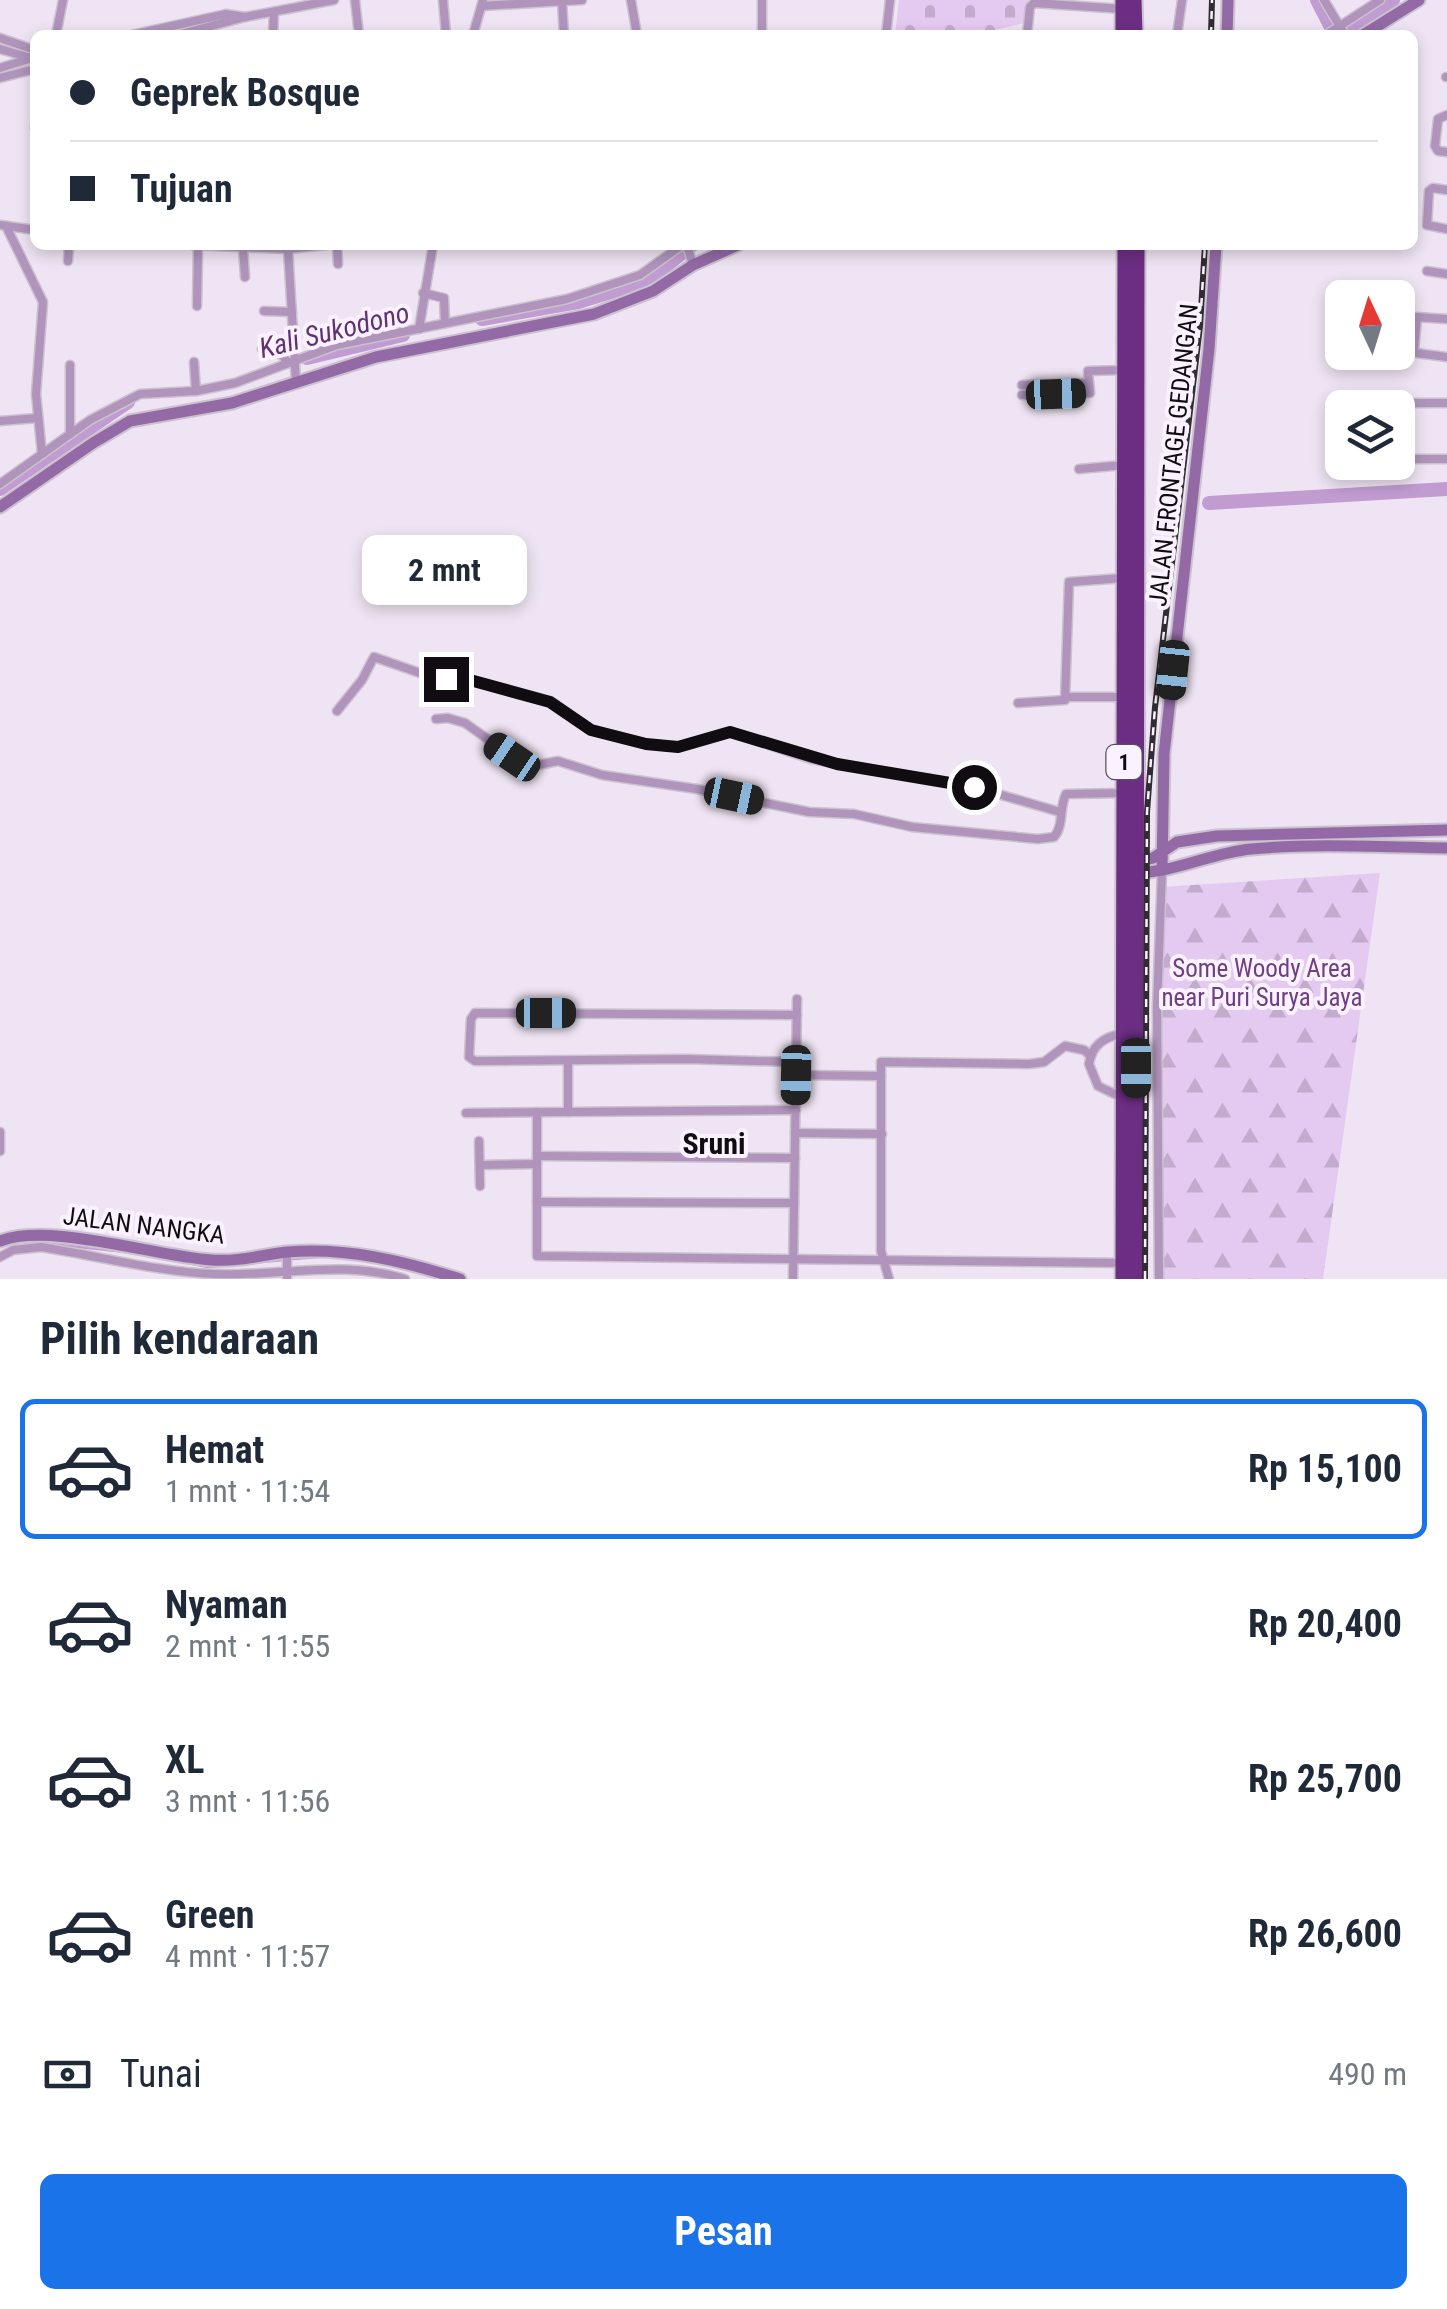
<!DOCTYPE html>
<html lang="id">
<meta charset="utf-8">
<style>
body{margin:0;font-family:"Roboto Condensed",sans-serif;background:#f6f6f7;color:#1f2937;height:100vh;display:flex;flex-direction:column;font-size:38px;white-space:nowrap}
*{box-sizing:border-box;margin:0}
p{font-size:32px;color:#747a83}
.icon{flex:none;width:55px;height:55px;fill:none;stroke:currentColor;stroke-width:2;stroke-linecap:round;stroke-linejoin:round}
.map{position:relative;height:1279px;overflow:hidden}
.panel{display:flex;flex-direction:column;background:#fff;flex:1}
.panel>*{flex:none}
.guide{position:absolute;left:30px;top:30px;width:1388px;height:220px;border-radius:15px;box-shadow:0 5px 15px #0003;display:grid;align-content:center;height:220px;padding:0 40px;background:#fff}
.needle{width:65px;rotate:356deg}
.buttons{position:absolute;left:1325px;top:280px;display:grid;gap:20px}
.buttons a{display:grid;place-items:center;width:90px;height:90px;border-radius:15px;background:#fff;box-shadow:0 5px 15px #0003;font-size:50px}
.end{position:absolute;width:45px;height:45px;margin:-22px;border:12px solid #100c11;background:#fff;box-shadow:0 0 0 5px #fff}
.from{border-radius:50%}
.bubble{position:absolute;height:70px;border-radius:15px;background:#fff;box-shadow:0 5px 15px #0003;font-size:32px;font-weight:700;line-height:70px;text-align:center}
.car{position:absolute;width:30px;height:60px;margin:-30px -15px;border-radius:12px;box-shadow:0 0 8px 2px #0007;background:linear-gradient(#222 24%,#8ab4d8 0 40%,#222 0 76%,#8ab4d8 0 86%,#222 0)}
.guide b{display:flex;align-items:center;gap:35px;height:95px;font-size:38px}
.guide b+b{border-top:2px solid #e0e1e3}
.guide i{width:25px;height:25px;background:#1f2937}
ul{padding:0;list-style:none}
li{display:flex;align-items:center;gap:30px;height:140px;margin:0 20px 15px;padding:0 20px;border:5px solid transparent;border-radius:15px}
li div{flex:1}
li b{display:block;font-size:38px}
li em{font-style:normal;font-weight:700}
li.on{border-color:#1a73e8}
li>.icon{width:90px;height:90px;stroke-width:1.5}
h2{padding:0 40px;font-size:45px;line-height:120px}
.pay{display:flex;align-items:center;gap:25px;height:110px;padding:0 40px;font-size:38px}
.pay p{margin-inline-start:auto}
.cta{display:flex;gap:20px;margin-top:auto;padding:20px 40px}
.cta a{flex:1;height:115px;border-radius:15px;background:#1a73e8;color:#fff;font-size:40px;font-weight:700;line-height:115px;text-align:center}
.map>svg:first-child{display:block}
</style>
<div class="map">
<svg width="1447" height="1279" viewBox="0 0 1447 1279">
<defs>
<pattern id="forest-firs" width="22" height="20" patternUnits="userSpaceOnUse" patternTransform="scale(2.5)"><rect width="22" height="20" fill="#e4c9f0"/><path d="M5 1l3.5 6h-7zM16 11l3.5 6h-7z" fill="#c3abcd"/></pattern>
<pattern id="cemetery-stones" width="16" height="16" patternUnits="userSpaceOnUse" patternTransform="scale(2.5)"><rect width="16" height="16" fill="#e4c9f0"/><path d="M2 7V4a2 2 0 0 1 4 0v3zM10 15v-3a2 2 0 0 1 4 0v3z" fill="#c3abcd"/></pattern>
</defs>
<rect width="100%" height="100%" fill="#efe4f3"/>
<polygon fill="url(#forest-firs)" points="1380,873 1323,1279 1161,1279 1161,887"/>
<polygon fill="url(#cemetery-stones)" points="899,0 1029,0 1024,23 975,35 895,35"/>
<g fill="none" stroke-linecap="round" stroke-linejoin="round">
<g stroke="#c19cd1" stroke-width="2.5">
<polyline points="14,1246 42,1243 135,1253"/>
<polyline points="292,1259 318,1257"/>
<polyline points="178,1261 208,1267 284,1260"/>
</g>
<g stroke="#c19cd1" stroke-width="14">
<polyline points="1317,0 1332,29"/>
<polyline points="1338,35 1393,0"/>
<polyline points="482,319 578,302 647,281 692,245"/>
<polyline points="307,358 403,335"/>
<polyline points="0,489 128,402"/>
<polyline points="1209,503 1447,489"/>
</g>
<g stroke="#cbc1cf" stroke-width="11">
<g id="street">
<polyline points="355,0 359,35"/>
<polyline points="443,0 446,35"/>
<polyline points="631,0 637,35"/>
<polyline points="1324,0 1345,35"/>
<polyline points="562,1 564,35"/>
<polyline points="482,6 582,0"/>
<polyline points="56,35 63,0"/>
<polyline points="131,35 226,14 245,17"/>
<polyline points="177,35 245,17 334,0"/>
<polyline points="273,35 274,12"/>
<polyline points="473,35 483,0"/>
<polyline points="762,35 762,0"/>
<polyline points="886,35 890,0"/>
<polyline points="1027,35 1030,7 1034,3 1123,9"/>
<polyline points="1177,35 1182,0"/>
<polyline points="1326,35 1380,0"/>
<polyline points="0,38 35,50"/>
<polyline points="0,49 31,58"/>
<polyline points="0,68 35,57"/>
<polyline points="1446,77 1447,77"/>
<polyline points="0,78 35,69"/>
<polyline points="1447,115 1438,119 1435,146 1438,151 1447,152"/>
<polyline points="35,129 35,126"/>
<polyline points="1447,190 1433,188 1429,191 1427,225 1447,229"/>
<polyline points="0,225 35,230"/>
<polyline points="6,226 43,302 36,394 42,454"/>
<polyline points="191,245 288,249 326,245"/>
<polyline points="337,245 338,264"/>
<polyline points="687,245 693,265"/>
<polyline points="243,248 245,277"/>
<polyline points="288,249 296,382"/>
<polyline points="68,261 69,245"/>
<polyline points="1427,271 1447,274"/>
<polyline points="423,293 444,298 445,323"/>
<polyline points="197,306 198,246"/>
<polyline points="264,311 292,312"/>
<polyline points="1447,319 1417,317 1414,350 1416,353 1447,357"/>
<polyline points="419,329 433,245"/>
<polyline points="262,349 282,355 288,363"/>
<polyline points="194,362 196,391"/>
<polyline points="1022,385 1089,383"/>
<polyline points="1022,395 1090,393 1088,371 1125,370"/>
<polyline points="1447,403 1407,403 1399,453 1408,459 1447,459"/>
<polyline points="0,421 38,418"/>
<polyline points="70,434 70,365"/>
<polyline points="1079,469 1124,465"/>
<polyline points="0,484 90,420 140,394 196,391 235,383 337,345 567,299 640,275 682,245"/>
<polyline points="1066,697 1124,697"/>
<polyline points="1018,703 1065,700 1069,582 1123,578"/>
<polyline points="337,711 362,680 374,657 423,674 470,680 550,701 591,730 646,744 679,747 731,732 811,759 974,787 1060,812"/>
<path d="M 436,719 L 448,718 L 465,723 L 513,757 L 533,766 L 558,761 L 602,775 L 697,789 L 809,812 L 854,814 L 912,827 L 1038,839 L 1054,837 C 1064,826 1059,807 1066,794 L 1124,793"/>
<path d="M 1121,1034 C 1104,1037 1092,1045 1089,1064 L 1098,1086 L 1123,1098"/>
<polyline points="568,1061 568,1112"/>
<polyline points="796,1062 686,1059 475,1061 469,1057 471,1019 475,1013 797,1015"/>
<polyline points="796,1075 881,1076"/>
<polyline points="537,1112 537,1256 1123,1263"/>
<polyline points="466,1113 796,1110"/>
<polyline points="0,1132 0,1151"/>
<polyline points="795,1133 882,1134"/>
<polyline points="479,1141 480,1186"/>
<polyline points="537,1156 795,1158"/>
<polyline points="480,1165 537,1164"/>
<polyline points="537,1202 794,1203"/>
<polyline points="287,1252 287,1279"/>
<path d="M 0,1257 L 13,1250 L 41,1247 C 99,1256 158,1272 215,1274 C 281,1277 341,1259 405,1279"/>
<polyline points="793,1279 797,999"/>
<polyline points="889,1279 881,1251 881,1062 1029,1064 1044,1062 1065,1046 1084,1050 1091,1056"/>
<polyline points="1159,1279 1157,1007 1162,870"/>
</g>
</g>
<g stroke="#cbc1cf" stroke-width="15">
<g id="secondary">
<polyline points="1227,35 1228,0"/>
<polyline points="1363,35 1419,0"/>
<polyline points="0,507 93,443 130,421 232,403 376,357 594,314 653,291 693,265 738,245"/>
<polyline points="1136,861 1153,858 1177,842 1217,836 1447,830"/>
<polyline points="1162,870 1164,754 1209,349 1216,245"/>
<path d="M 1136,873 C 1176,872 1211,853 1251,849 C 1315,843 1382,847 1447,848"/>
<path d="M 0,1241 C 49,1222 155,1256 211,1260 C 237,1262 262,1255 287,1252 C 347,1247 403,1261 460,1279"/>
</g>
</g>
<g stroke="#cbc1cf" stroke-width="19">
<g id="highway">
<polyline points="1123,0 1123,35"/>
<polyline points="1134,0 1135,35"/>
<polyline points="1123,1279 1125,245"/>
<polyline points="1136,1279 1137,245"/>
</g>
</g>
<use href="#street" stroke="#b094bc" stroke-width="8"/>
<use href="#secondary" stroke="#936aa5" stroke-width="11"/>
<use href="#highway" stroke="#6c2e83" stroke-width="15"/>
<g stroke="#312c32" stroke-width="6">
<g id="rail">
<polyline points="1211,35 1212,0"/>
<polyline points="1145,1279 1147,812 1155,707 1200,326 1205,245"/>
</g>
</g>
<use href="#rail" stroke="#fbf2ff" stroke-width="2.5" stroke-dasharray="8" stroke-linecap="butt"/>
</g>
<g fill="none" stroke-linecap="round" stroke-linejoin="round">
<polyline stroke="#100c11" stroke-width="12" points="446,679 470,680 550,702 591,730 646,744 678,747 730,732 837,764 974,787"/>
</g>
<g text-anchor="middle" stroke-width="8" stroke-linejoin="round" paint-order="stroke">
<rect fill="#fbf2ff" stroke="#565158" stroke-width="2.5" x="1106.5" y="745" width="35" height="34" rx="8"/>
<g font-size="22" font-weight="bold" fill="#100c11">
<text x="1124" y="770">1</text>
</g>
<g font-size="25" fill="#100c11" stroke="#fbf2ff">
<text transform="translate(1173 455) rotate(-84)" y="9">JALAN FRONTAGE GEDANGAN</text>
<text transform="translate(144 1225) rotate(7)" y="9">JALAN NANGKA</text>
</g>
<g font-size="25" fill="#6e3f81" stroke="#fbf2ff">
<text x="1262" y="977">Some Woody Area<tspan x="1262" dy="29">near Puri Surya Jaya</tspan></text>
</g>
<g font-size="28" font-style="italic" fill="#613273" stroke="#fbf2ff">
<text transform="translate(334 330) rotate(-14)" y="10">Kali Sukodono</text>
</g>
<g font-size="30" font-weight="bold" fill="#100c11" stroke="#fbf2ff">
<text x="714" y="1154">Sruni</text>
</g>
</g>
</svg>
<div class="buttons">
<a><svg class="needle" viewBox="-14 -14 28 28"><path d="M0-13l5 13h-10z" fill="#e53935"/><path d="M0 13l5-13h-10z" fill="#747a83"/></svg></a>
<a><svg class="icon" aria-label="layers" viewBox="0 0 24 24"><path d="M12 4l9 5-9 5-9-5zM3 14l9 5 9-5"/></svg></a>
</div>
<i class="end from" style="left:974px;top:787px"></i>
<i class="end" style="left:446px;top:679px"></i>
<div class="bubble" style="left:362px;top:535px;width:165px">2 mnt</div>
<i class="car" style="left:1056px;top:394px;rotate:88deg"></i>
<i class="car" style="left:1173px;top:670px;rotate:186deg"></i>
<i class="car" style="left:512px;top:757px;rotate:304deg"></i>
<i class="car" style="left:734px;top:796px;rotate:102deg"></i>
<i class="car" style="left:546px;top:1013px;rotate:90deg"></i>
<i class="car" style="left:1136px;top:1068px;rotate:180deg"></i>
<i class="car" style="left:796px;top:1075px;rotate:181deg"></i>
<div class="guide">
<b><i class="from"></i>Geprek Bosque</b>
<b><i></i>Tujuan</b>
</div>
</div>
<section class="panel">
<h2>Pilih kendaraan</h2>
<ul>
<li class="on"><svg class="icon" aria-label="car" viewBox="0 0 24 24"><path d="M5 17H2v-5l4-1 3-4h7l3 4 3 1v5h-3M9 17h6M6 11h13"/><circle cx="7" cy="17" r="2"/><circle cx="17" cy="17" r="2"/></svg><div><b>Hemat</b><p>1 mnt · 11:54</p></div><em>Rp 15,100</em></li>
<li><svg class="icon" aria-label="car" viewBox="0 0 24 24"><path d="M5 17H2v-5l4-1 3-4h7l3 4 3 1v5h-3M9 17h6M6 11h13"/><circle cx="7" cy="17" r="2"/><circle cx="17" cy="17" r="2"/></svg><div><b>Nyaman</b><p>2 mnt · 11:55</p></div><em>Rp 20,400</em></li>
<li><svg class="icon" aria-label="car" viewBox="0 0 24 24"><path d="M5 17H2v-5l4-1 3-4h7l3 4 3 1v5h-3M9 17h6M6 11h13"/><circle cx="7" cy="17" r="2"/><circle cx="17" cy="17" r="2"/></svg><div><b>XL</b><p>3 mnt · 11:56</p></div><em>Rp 25,700</em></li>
<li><svg class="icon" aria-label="car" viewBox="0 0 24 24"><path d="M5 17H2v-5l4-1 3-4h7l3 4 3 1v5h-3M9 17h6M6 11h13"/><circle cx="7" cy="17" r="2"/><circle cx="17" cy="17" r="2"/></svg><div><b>Green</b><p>4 mnt · 11:57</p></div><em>Rp 26,600</em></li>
</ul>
<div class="pay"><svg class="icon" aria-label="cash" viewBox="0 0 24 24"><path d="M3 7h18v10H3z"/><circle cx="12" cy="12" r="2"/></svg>Tunai<p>490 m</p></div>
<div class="cta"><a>Pesan</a></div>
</section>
